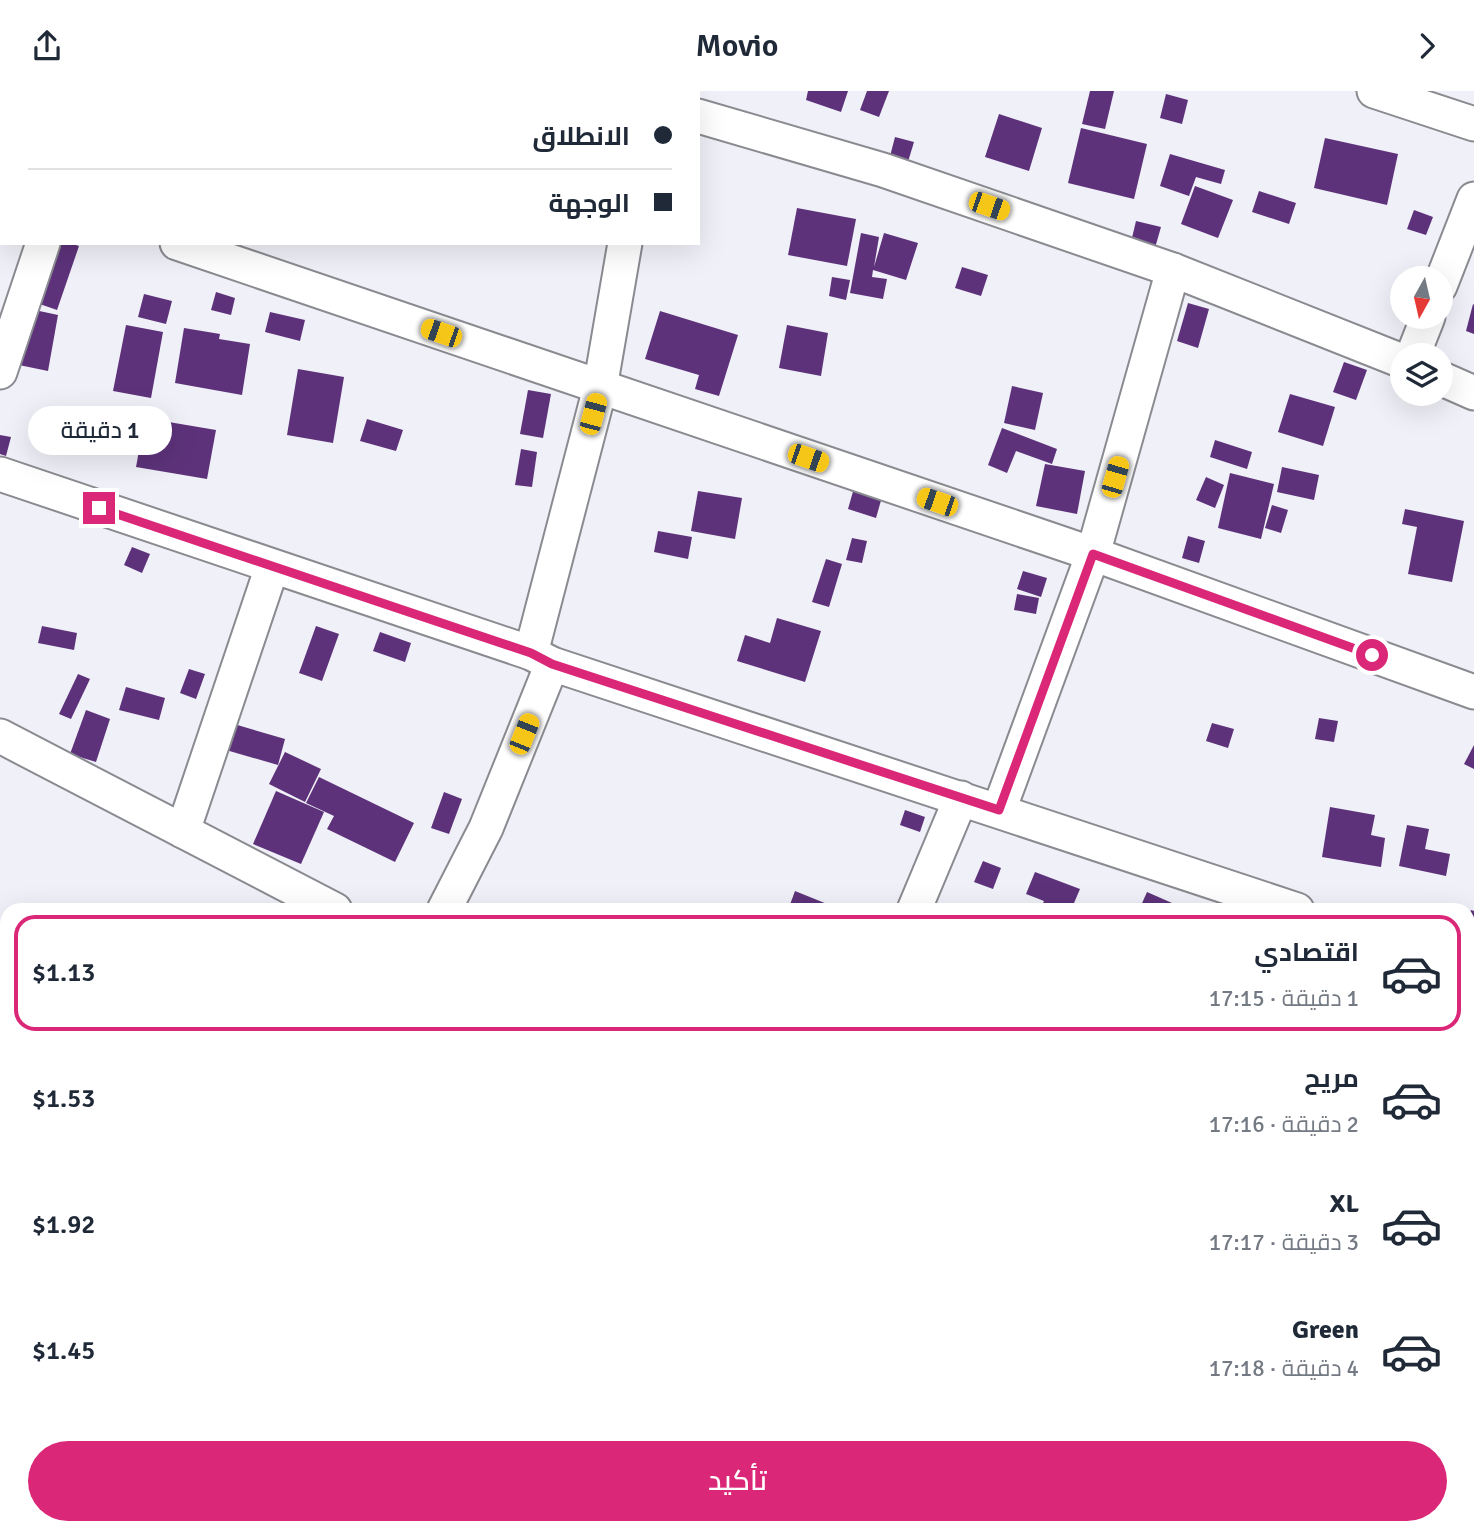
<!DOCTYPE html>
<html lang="ar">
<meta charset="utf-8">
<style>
body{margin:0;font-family:Signika,Cairo,sans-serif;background:#f2f2f3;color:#1f2937;direction:rtl;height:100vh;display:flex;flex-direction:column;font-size:26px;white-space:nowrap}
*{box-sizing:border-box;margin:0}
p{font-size:23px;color:#747a83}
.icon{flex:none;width:38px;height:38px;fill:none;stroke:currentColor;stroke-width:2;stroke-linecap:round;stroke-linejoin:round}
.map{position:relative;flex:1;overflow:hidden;direction:ltr}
.drawer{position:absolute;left:0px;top:812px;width:1475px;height:632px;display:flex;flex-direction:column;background:#fff;border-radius:21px 21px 0 0;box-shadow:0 7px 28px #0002;direction:rtl}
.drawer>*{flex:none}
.banner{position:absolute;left:0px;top:0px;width:700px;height:154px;box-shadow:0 7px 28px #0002;direction:rtl;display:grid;align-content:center;height:154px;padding:0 28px;background:#fff}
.needle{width:46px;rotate:188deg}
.controls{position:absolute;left:1390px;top:175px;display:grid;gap:14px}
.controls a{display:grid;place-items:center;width:63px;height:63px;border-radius:50%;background:#fff;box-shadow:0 7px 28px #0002;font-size:35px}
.end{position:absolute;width:32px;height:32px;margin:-16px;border:9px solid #db2777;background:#fff;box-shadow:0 0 0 4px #fff}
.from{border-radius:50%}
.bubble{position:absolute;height:49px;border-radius:24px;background:#fff;box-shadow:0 7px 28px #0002;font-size:23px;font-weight:600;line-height:49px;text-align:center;direction:rtl}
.car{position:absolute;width:21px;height:42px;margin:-21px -10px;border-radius:9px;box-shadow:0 0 5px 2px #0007;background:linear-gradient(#f5c518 24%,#345 0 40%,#f5c518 0 76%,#345 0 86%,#f5c518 0)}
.banner b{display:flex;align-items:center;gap:24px;height:66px;font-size:26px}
.banner b+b{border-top:2px solid #e0e1e3}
.banner i{width:18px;height:18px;background:#1f2937}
ul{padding:12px 0 0;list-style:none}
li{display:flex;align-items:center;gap:21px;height:116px;margin:0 14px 10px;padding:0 14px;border:4px solid transparent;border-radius:21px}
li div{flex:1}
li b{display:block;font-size:26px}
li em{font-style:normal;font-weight:600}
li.active{border-color:#db2777}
li>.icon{width:63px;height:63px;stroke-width:1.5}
.button{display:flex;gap:14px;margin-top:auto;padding:14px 28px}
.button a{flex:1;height:80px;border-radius:42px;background:#db2777;color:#fff;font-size:28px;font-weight:600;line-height:80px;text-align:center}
header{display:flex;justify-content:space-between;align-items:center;height:91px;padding:0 28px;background:#fff;font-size:32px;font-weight:600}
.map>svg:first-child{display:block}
</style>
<header><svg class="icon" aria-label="forward" viewBox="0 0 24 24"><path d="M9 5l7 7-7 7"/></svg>Movio<svg class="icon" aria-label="share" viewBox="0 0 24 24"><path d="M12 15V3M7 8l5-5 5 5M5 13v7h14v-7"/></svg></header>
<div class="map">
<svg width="1474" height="1443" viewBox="0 0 1474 1443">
<rect width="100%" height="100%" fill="#f0f0f8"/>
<g fill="#5d327a">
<polygon points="808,0 848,0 841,21 806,9"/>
<polygon points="867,0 889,0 879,26 860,19"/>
<polygon points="1090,0 1114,0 1105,38 1082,33"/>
<polygon points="1166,3 1188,9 1182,33 1160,27"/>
<polygon points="999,23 1042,37 1029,80 985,66"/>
<polygon points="1081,37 1147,53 1134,108 1068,92"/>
<polygon points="895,46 914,51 907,74 889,69"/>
<polygon points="1325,47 1398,63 1387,114 1314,97"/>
<polygon points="1170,63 1225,79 1221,93 1196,86 1189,105 1160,95"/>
<polygon points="1195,95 1233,109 1218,147 1181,133"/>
<polygon points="1259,100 1296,112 1289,133 1252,121"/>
<polygon points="797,117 856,128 847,175 788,164"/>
<polygon points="1414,119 1433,126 1426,144 1407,138"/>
<polygon points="1136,130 1161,136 1155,157 1131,151"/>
<polygon points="861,142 879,146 874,176 884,142 918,152 906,189 873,179 872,186 887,188 883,208 850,202"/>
<polygon points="55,152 70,152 79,155 57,219 34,211"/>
<polygon points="962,176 988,184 981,205 955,197"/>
<polygon points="832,186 850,189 846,209 829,205"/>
<polygon points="216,201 235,207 231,224 211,219"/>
<polygon points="144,203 172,210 166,233 138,226"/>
<polygon points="1188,212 1209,218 1198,257 1177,250"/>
<polygon points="1473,213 1474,214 1474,243 1466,240"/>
<polygon points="30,218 58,224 48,280 19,274"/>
<polygon points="660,220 738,244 719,305 695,298 699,284 645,268"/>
<polygon points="270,221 305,229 300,250 265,241"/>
<polygon points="126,234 163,241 151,307 113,300"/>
<polygon points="787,234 828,242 821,285 779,277"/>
<polygon points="184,237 220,243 219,248 250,253 242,304 175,292"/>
<polygon points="1344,271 1367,279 1356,309 1333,301"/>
<polygon points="298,278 344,286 333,352 287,344"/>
<polygon points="1012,295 1043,302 1035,339 1004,332"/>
<polygon points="528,299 551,303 543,347 520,343"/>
<polygon points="1290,303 1335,316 1323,355 1278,341"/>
<polygon points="145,327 216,339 207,388 136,376"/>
<polygon points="367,328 403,339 396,360 360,350"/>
<polygon points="1002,337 1057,358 1052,373 1016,360 1007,382 988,374"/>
<polygon points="0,344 11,346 6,365 0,363"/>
<polygon points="1215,349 1252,361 1247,378 1210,366"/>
<polygon points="521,358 537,361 532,396 515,394"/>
<polygon points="1045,373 1085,380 1077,423 1036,415"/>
<polygon points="1282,376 1319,384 1314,409 1277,401"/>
<polygon points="1230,382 1274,393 1261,448 1218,437"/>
<polygon points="1206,386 1224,394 1215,417 1196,409"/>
<polygon points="854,397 882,406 876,427 848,418"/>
<polygon points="698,400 742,407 735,448 691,440"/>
<polygon points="1272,414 1288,419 1281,442 1265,437"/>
<polygon points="1405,418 1464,430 1452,491 1408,483 1417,436 1402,433"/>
<polygon points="658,440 692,446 688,468 654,461"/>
<polygon points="1188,445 1205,450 1199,472 1182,467"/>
<polygon points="852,447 867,450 862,472 846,469"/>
<polygon points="132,456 150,463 142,482 124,474"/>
<polygon points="826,468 842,473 829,516 812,511"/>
<polygon points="1023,480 1047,487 1041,506 1017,498"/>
<polygon points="1017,503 1039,507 1036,523 1014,519"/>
<polygon points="777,527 821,540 805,591 737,570 745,544 770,552"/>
<polygon points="42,535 77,542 74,559 38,552"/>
<polygon points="316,535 339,543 322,590 299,582"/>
<polygon points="380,541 411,552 405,571 373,560"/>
<polygon points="189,578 205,583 196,608 180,602"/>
<polygon points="78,583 90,588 71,628 59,623"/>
<polygon points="126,596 165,607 159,629 119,619"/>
<polygon points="86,619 110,628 96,671 70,663"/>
<polygon points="1319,627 1338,630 1334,651 1315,648"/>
<polygon points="1212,632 1234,638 1228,657 1206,650"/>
<polygon points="234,633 285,648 278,674 226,659"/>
<polygon points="1474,654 1474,678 1464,673"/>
<polygon points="285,661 321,678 305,711 269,693"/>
<polygon points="319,686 414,732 395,771 327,738 334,725 306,712"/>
<polygon points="276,700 324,721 301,773 253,753"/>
<polygon points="444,701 462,708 449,743 431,737"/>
<polygon points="1330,716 1375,724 1371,744 1385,747 1381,776 1322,766"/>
<polygon points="905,719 925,726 920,741 900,734"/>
<polygon points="1407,734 1429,738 1425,758 1450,763 1446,785 1399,775"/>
<polygon points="983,770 1001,777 993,798 974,791"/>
<polygon points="1035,781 1080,798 1071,819 1040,819 1044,810 1026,803"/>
<polygon points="795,800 842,819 788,819"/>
<polygon points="1147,801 1188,819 1139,819"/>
<polygon points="1471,819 1474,820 1474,861 1468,859 1468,825"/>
<polygon points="1468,964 1474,966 1474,1012 1468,1010"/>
<polygon points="0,1221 7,1224 7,1268 0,1266"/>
<polygon points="683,1437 708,1437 705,1443 680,1443"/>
<polygon points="925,1437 938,1437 942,1439 939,1443 921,1443"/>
<polygon points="1335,1437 1356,1437 1354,1443 1332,1443"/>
</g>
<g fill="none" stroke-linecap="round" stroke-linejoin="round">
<g stroke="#8a8a91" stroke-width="37">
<g id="minor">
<polyline points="622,0 627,2"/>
<polyline points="1374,0 1474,33"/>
<polyline points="90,2 91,0"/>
<polyline points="698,25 883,79 1173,179 1402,270"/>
<polyline points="0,95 2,95"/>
<polyline points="177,152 1093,463 1474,601"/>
<polyline points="1440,195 1474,108"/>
<polyline points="1413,264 1428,226"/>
<polyline points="0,281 43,152"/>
<polyline points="1440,287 1474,302"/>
<polyline points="0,383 531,562 552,573 1297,819"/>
<polyline points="531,562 600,297 625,152"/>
<polyline points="0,645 335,819"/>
<polyline points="999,719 1093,463 1173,179"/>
<polyline points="183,740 272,476"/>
<polyline points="444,819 486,737 552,573"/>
<polyline points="914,819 961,707"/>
<polyline points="1468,877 1474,878"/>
<polyline points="0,1008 7,1012"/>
<polyline points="1468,1128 1474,1130"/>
<polyline points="0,1354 7,1358"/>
<polyline points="1468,1403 1474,1391"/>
<polyline points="0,1407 7,1395"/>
<polyline points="165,1437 177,1443"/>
<polyline points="814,1437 825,1443"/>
<polyline points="1412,1437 1422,1443"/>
<polyline points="582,1443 585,1437"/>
<polyline points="1194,1443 1199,1437"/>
<polyline points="1449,1443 1452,1437"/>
</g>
</g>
<use href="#minor" stroke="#fff" stroke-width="33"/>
</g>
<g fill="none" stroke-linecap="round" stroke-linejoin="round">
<polyline stroke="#db2777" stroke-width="9" points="99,417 531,562 552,573 999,719 1093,463 1372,564"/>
</g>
</svg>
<div class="controls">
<a><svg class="needle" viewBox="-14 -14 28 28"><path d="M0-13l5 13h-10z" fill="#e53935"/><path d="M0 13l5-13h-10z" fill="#747a83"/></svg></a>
<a><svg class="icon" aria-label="layers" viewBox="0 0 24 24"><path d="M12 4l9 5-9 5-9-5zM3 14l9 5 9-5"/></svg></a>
</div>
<i class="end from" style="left:1372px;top:564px"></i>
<i class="end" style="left:99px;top:417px"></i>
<div class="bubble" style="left:28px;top:315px;width:144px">1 دقيقة</div>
<i class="car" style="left:989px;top:115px;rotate:109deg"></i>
<i class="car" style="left:441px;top:242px;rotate:289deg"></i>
<i class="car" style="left:593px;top:323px;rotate:15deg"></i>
<i class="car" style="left:808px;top:367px;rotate:109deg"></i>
<i class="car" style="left:1115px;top:386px;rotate:16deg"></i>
<i class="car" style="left:937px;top:411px;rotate:289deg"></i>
<i class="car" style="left:524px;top:643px;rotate:22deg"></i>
<div class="banner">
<b><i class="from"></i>الانطلاق</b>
<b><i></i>الوجهة</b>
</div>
<section class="drawer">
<ul>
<li class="active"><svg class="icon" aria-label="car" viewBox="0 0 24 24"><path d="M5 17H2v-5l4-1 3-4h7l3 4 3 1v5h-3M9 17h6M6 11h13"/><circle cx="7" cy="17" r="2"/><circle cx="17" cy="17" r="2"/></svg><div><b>اقتصادي</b><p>1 دقيقة · 17:15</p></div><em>$1.13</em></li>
<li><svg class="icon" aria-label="car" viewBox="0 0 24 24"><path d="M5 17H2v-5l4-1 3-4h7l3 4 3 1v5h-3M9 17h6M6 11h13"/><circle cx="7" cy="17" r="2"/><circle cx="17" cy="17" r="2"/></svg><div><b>مريح</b><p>2 دقيقة · 17:16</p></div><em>$1.53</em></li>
<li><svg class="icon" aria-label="car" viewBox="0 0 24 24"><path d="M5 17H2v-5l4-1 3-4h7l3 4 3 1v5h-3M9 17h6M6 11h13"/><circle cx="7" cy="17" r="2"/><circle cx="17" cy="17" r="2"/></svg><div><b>XL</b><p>3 دقيقة · 17:17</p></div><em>$1.92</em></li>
<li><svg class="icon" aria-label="car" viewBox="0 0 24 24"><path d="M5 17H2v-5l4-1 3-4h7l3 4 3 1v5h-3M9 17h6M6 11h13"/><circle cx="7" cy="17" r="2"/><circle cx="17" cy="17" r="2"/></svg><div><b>Green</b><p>4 دقيقة · 17:18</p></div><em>$1.45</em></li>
</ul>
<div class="button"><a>تأكيد</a></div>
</section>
</div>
